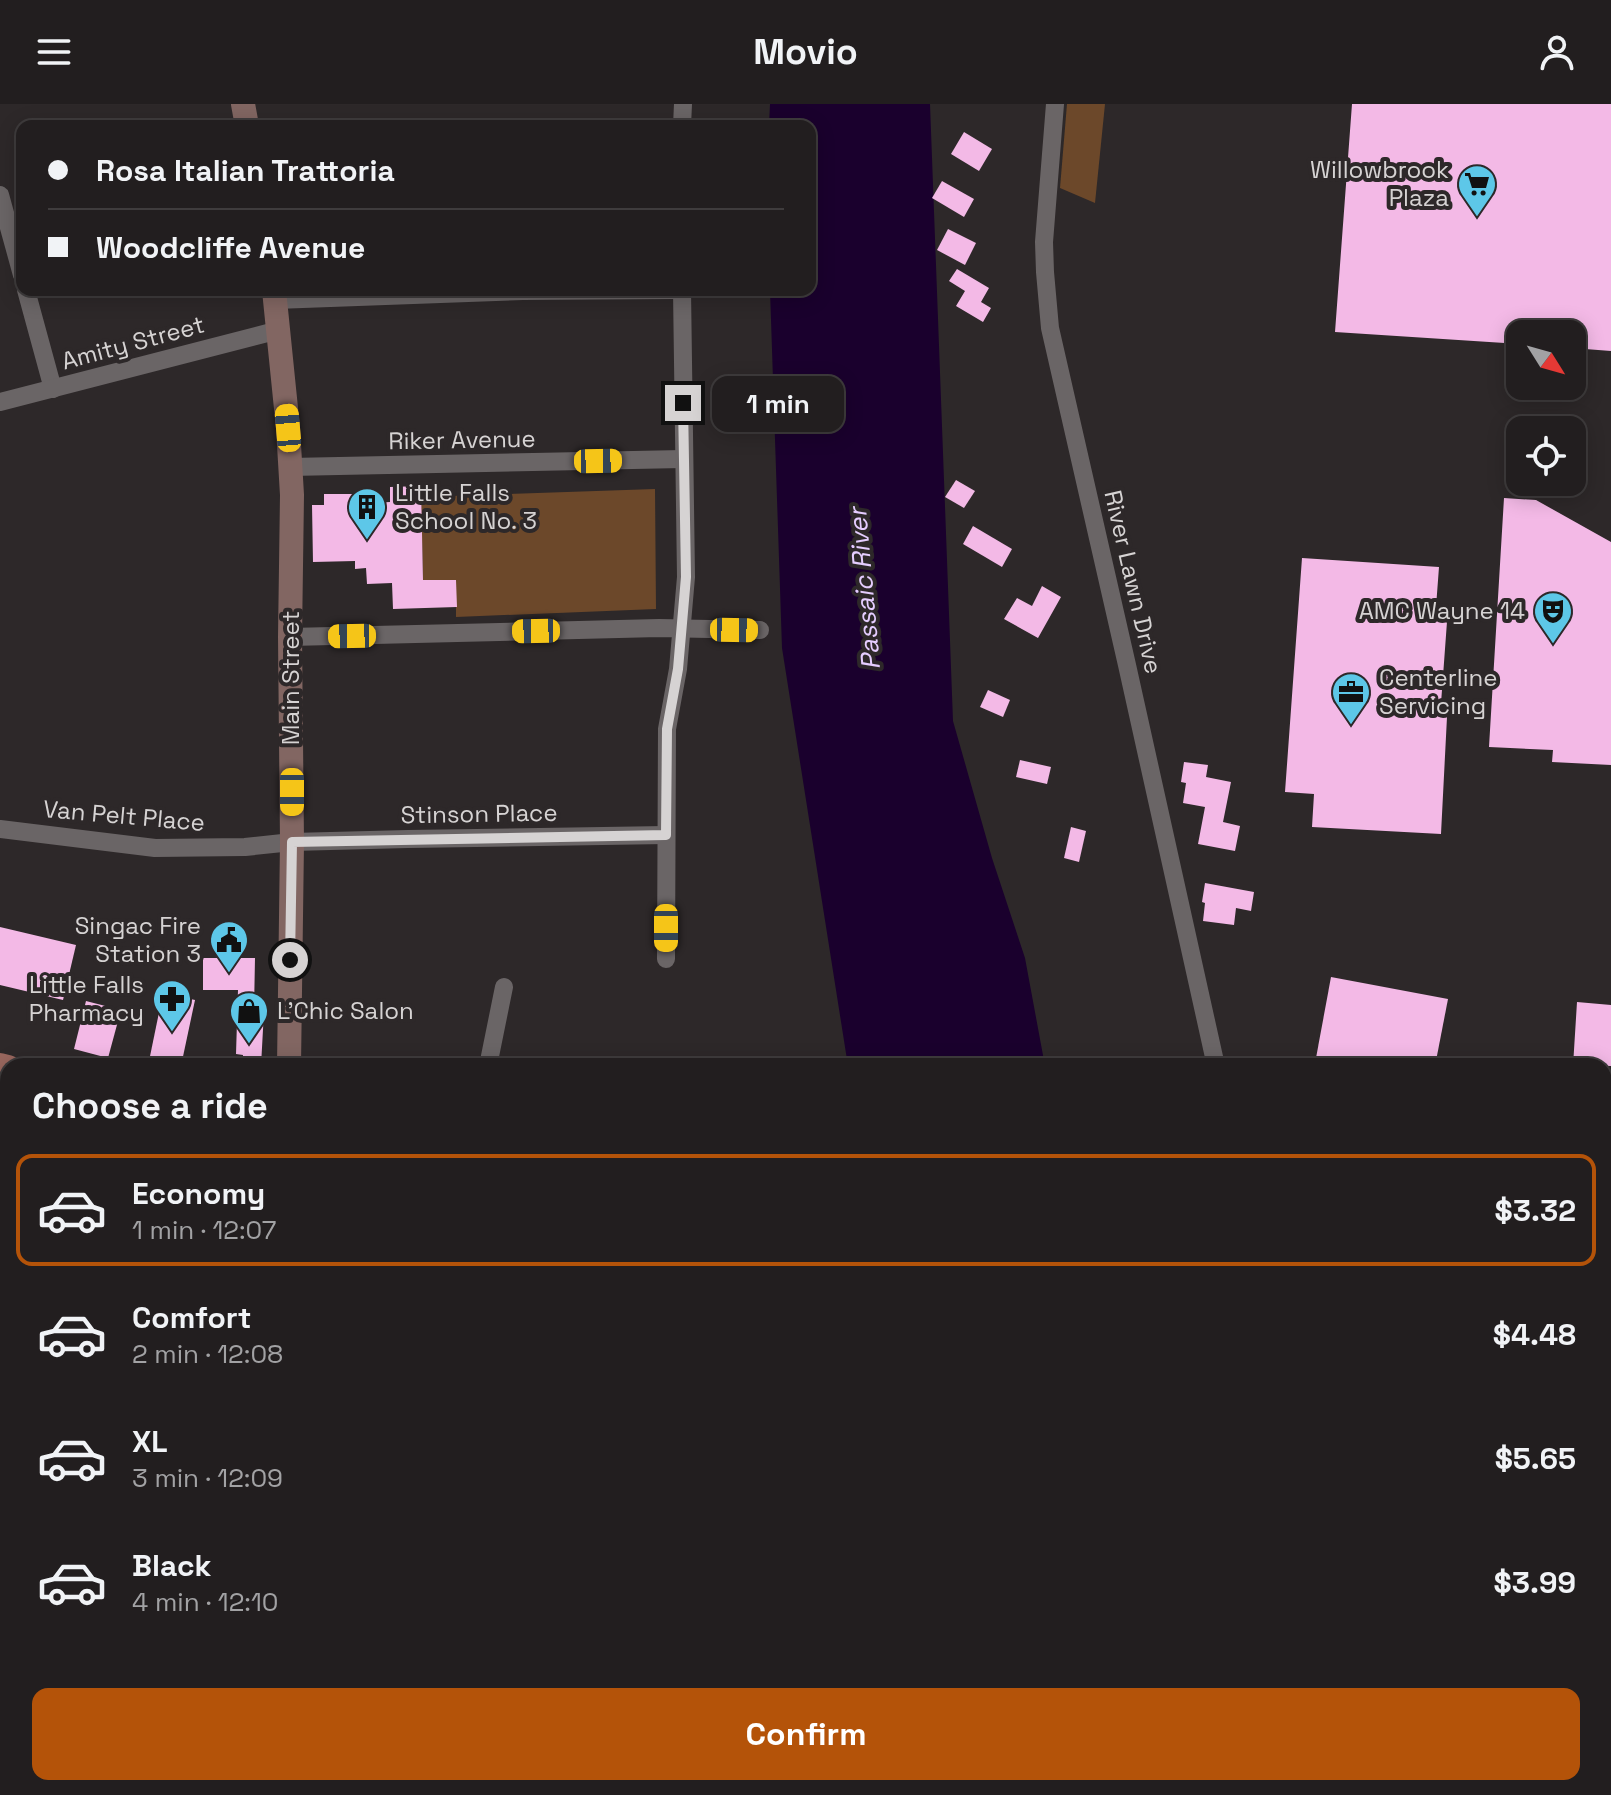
<!DOCTYPE html>
<meta charset="utf-8">
<style>
body{margin:0;font-family:"Space Grotesk",sans-serif;background:#2a2728;color:#f1f3f6;height:100vh;display:flex;flex-direction:column;font-size:30px;white-space:nowrap}
*{box-sizing:border-box;margin:0}
p{font-size:26px;color:#a2a2a4}
.icon{flex:none;width:44px;height:44px;fill:none;stroke:currentColor;stroke-width:2;stroke-linecap:round;stroke-linejoin:round}
.map{position:relative;flex:1;overflow:hidden}
.sheet{position:absolute;left:0px;top:954px;width:1612px;height:738px;display:flex;flex-direction:column;background:#221e1f;border-radius:24px 24px 0 0;box-shadow:0 4px 20px #0003,0 0 0 2px #3f3c3d}
.sheet>*{flex:none}
.banner{position:absolute;left:16px;top:16px;width:800px;height:176px;border-radius:16px;box-shadow:0 4px 20px #0003,0 0 0 2px #3f3c3d;display:grid;align-content:center;height:176px;padding:0 32px;background:#221e1f}
.needle{width:52px;rotate:127deg}
.buttons{position:absolute;left:1506px;top:216px;display:grid;gap:16px}
.buttons a{display:grid;place-items:center;width:80px;height:80px;border-radius:16px;background:#221e1f;box-shadow:0 4px 20px #0003,0 0 0 2px #3f3c3d;font-size:40px}
.end{position:absolute;width:36px;height:36px;margin:-18px;border:10px solid #d6d3d3;background:#111;box-shadow:0 0 0 4px #111}
.from{border-radius:50%}
.bubble{position:absolute;height:56px;border-radius:16px;background:#221e1f;box-shadow:0 4px 20px #0003,0 0 0 2px #3f3c3d;font-size:26px;font-weight:700;line-height:56px;text-align:center}
.car{position:absolute;width:24px;height:48px;margin:-24px -12px;border-radius:10px;box-shadow:0 0 6px 2px #0007;background:linear-gradient(#f5c518 24%,#345 0 40%,#f5c518 0 76%,#345 0 86%,#f5c518 0)}
.banner b{display:flex;align-items:center;gap:28px;height:76px;font-size:30px}
.banner b+b{border-top:2px solid #3f3c3d}
.banner i{width:20px;height:20px;background:#f1f3f6}
ul{padding:0;list-style:none}
li{display:flex;align-items:center;gap:24px;height:112px;margin:0 16px 12px;padding:0 16px;border:4px solid transparent;border-radius:16px}
li div{flex:1}
li b{display:block;font-size:30px}
li em{font-style:normal;font-weight:700}
li.active{border-color:#b45309}
li>.icon{width:72px;height:72px;stroke-width:1.5}
h2{padding:0 32px;font-size:36px;line-height:96px}
.cta{display:flex;gap:16px;margin-top:auto;padding:16px 32px}
.cta a{flex:1;height:92px;border-radius:16px;background:#b45309;color:#fff;font-size:32px;font-weight:700;line-height:92px;text-align:center}
header{display:flex;justify-content:space-between;align-items:center;height:104px;padding:0 32px;background:#221e1f;font-size:36px;font-weight:700}
.map>svg:first-child{display:block}
</style>
<header><svg class="icon" aria-label="menu" viewBox="0 0 24 24"><path d="M4 6h16M4 12h16M4 18h16"/></svg>Movio<svg class="icon" aria-label="person" viewBox="0 0 24 24"><circle cx="12" cy="8" r="4"/><path d="M4 21q1-7 8-7t8 7"/></svg></header>
<div class="map">
<svg width="1611" height="1691" viewBox="0 0 1611 1691">
<rect width="100%" height="100%" fill="#2d2829"/>
<g fill="#6c482a">
<polygon points="1067,0 1105,0 1095,99 1060,84"/>
<polygon points="655,385 656,505 456,513 456,476 423,476 421,393"/>
<polygon points="1611,1335 1611,1691 1592,1691 1588,1684 1604,1684 1604,1337"/>
</g>
<g fill="#1a002d">
<polygon points="770,0 930,0 953,617 992,754 1025,854 1045,962 848,962 782,544 770,186 810,186 810,22 769,22"/>
<polygon points="1003,1684 1228,1684 1230,1691 1006,1691"/>
</g>
<g fill="#f3b9e6">
<polygon points="1352,0 1611,0 1611,247 1572,244 1572,230 1520,230 1520,240 1335,228"/>
<polygon points="964,28 992,45 979,67 951,50"/>
<polygon points="942,77 974,95 964,113 932,94"/>
<polygon points="948,125 976,139 965,161 937,146"/>
<polygon points="957,165 989,184 981,198 991,204 983,218 956,202 965,187 949,177"/>
<polygon points="956,376 975,387 964,404 945,393"/>
<polygon points="421,382 423,476 456,476 457,503 393,505 392,479 367,480 366,464 355,465 355,457 313,458 312,401 324,401 324,390 352,390 352,400 390,398 390,383"/>
<polygon points="1504,394 1536,396 1611,438 1611,661 1552,658 1553,646 1489,643"/>
<polygon points="973,422 1012,445 1002,463 963,440"/>
<polygon points="1302,454 1439,463 1436,503 1448,504 1440,613 1447,613 1441,730 1312,723 1314,690 1285,688"/>
<polygon points="1042,482 1061,493 1038,534 1004,515 1017,494 1032,502"/>
<polygon points="988,586 1010,596 1003,613 980,603"/>
<polygon points="1020,656 1051,663 1047,680 1016,673"/>
<polygon points="1184,658 1208,661 1206,673 1231,678 1223,718 1240,722 1235,747 1198,740 1205,703 1183,699 1186,679 1181,678"/>
<polygon points="1071,723 1086,727 1079,758 1064,754"/>
<polygon points="1205,779 1254,788 1251,807 1236,804 1234,821 1203,817 1205,799 1202,798"/>
<polygon points="0,823 76,841 63,896 0,881"/>
<polygon points="203,854 255,854 254,906 264,907 261,962 242,962 243,951 236,950 238,886 203,886"/>
<polygon points="1331,873 1448,895 1435,962 1359,962 1316,954"/>
<polygon points="163,889 195,896 181,962 148,962"/>
<polygon points="86,897 121,906 108,954 74,945"/>
<polygon points="1577,898 1611,901 1611,962 1573,962"/>
</g>
<g fill="none" stroke-linecap="round" stroke-linejoin="round">
<g stroke="#6a6566" stroke-width="18">
<polyline points="1055,0 1044,138 1045,168 1050,224 1127,561 1216,962"/>
<polyline points="682,22 683,0"/>
<polyline points="0,91 22,171"/>
<polyline points="26,186 53,285"/>
<polyline points="275,196 523,187 677,186"/>
<polyline points="0,298 279,226"/>
<polyline points="290,363 683,355"/>
<polyline points="290,533 659,524 760,526"/>
<polyline points="0,725 155,744 245,743 292,738 408,735 666,731"/>
<polyline points="666,855 667,625 678,565 686,473 682,186"/>
<polyline points="488,962 504,883"/>
<polyline points="0,1572 8,1574"/>
<polyline points="182,1684 192,1691"/>
<polyline points="907,1684 909,1691"/>
<polyline points="1358,1684 1360,1691"/>
</g>
<polyline stroke="#6a6566" stroke-width="22" points="1604,1322 1611,1321"/>
<g stroke="#826662" stroke-width="24">
<polyline points="243,0 247,22"/>
<polyline points="274,186 288,324 292,391 290,533 292,738 289,962"/>
<polyline points="102,1691 106,1684"/>
</g>
<g stroke="#99675e" stroke-width="28">
<polyline points="0,963 8,965"/>
<polyline points="1604,1225 1611,1224"/>
</g>
<g stroke="#797576" stroke-width="5" stroke-dasharray="12 6" stroke-linecap="butt">
<polyline points="1604,1300 1611,1299"/>
<polyline points="0,1603 8,1601"/>
</g>
</g>
<g fill="none" stroke-linecap="round" stroke-linejoin="round">
<polyline stroke="#d6d3d3" stroke-width="10" points="290,856 292,738 666,731 667,625 678,565 686,473 683,299"/>
</g>
<defs>
<g id="supermarket-pin" transform="scale(2)"><path d="M0 17L-7.5 6A9.5 9.5 0 1 1 7.5 6Z" fill="#5dc7e8" stroke="#2d2829"/><path d="M-6-5.5h2.5l.6 2H6L4.5 2H-2.5L-4.4-4H-6ZM-1.5 3.2a1.3 1.3 0 1 0 .1 0ZM3 3.2a1.3 1.3 0 1 0 .1 0Z" fill="#111"/></g>
<g id="building-pin" transform="scale(2)"><path d="M0 17L-7.5 6A9.5 9.5 0 1 1 7.5 6Z" fill="#5dc7e8" stroke="#2d2829"/><path d="M-4-6H4V6H1V3H-1V6H-4ZM-2.5-4.3h1.7v1.8h-1.7ZM.8-4.3h1.7v1.8H.8ZM-2.5-1h1.7V.8h-1.7ZM.8-1h1.7V.8H.8Z" fill="#111"/></g>
<g id="theatre-pin" transform="scale(2)"><path d="M0 17L-7.5 6A9.5 9.5 0 1 1 7.5 6Z" fill="#5dc7e8" stroke="#2d2829"/><path d="M-5-5.5Q0-4 5-5.5V0Q5 5 0 6Q-5 5-5 0ZM-3.3-2.5H-1v1.5H-3.3ZM1-2.5H3.3v1.5H1ZM-2.8 1Q0 5.5 2.8 1Z" fill="#111"/></g>
<g id="office-pin" transform="scale(2)"><path d="M0 17L-7.5 6A9.5 9.5 0 1 1 7.5 6Z" fill="#5dc7e8" stroke="#2d2829"/><path d="M-6-3h4V-5.5h4V-3h4V5H-6ZM-1-4.5V-3h2v-1.5ZM-6 0V1H6V0Z" fill="#111"/></g>
<g id="civic-pin" transform="scale(2)"><path d="M0 17L-7.5 6A9.5 9.5 0 1 1 7.5 6Z" fill="#5dc7e8" stroke="#2d2829"/><path d="M-.6-6.5H3V-4.5H.6V-3L4-1V1h2V6H-6V1h2V-1L-.6-3ZM-1.2 2.5V6h2.4V2.5Z" fill="#111"/></g>
<g id="pharmacy-pin" transform="scale(2)"><path d="M0 17L-7.5 6A9.5 9.5 0 1 1 7.5 6Z" fill="#5dc7e8" stroke="#2d2829"/><path d="M-2-6h4v4h4v4h-4v4h-4v-4h-4v-4h4Z" fill="#111"/></g>
<g id="shop-pin" transform="scale(2)"><path d="M0 17L-7.5 6A9.5 9.5 0 1 1 7.5 6Z" fill="#5dc7e8" stroke="#2d2829"/><path d="M-5-2.5h2.3a2.7 3.5 0 0 1 5.4 0H5L5.5 6h-11ZM-1.5-2.5h3a1.5 2.3 0 0 0-3 0Z" fill="#111"/></g>
</defs>
<g fill-rule="evenodd">
<use href="#supermarket-pin" x="1477" y="80"/>
<use href="#building-pin" x="367" y="403"/>
<use href="#theatre-pin" x="1553" y="507"/>
<use href="#office-pin" x="1351" y="588"/>
<use href="#civic-pin" x="229" y="836"/>
<use href="#pharmacy-pin" x="172" y="895"/>
<use href="#shop-pin" x="249" y="907"/>
</g>
<g text-anchor="middle" stroke-width="8" stroke-linejoin="round" paint-order="stroke">
<g font-size="24" fill="#d6d3d3" stroke="#2d2829" text-anchor="end">
<text x="1449" y="74">Willowbrook<tspan x="1449" dy="28">Plaza</tspan></text>
<text x="395" y="397" text-anchor="start">Little Falls<tspan x="395" dy="28">School No. 3</tspan></text>
<text x="1525" y="515">AMC Wayne 14</text>
<text x="1379" y="582" text-anchor="start">Centerline<tspan x="1379" dy="28">Servicing</tspan></text>
<text x="201" y="830">Singac Fire<tspan x="201" dy="28">Station 3</tspan></text>
<text x="144" y="889">Little Falls<tspan x="144" dy="28">Pharmacy</tspan></text>
<text x="277" y="915" text-anchor="start">L'Chic Salon</text>
</g>
<g font-size="24" fill="#d6d3d3" stroke="#2d2829">
<text transform="translate(133 239) rotate(-15)" y="8">Amity Street</text>
<text transform="translate(462 336) rotate(-1)" y="8">Riker Avenue</text>
<text transform="translate(1133 478) rotate(77)" y="8">River Lawn Drive</text>
<text transform="translate(291 574) rotate(-90)" y="8">Main Street</text>
<text transform="translate(479 710) rotate(-1)" y="8">Stinson Place</text>
<text transform="translate(124 712) rotate(5)" y="8">Van Pelt Place</text>
</g>
<g font-size="26" font-style="italic" fill="#e5cdff" stroke="#2d2829">
<text transform="translate(864 485) rotate(-95)" y="9">Passaic River</text>
</g>
</g>
</svg>
<div class="buttons">
<a><svg class="needle" viewBox="-14 -14 28 28"><path d="M0-13l5 13h-10z" fill="#e53935"/><path d="M0 13l5-13h-10z" fill="#a2a2a4"/></svg></a>
<a><svg class="icon" aria-label="locate" viewBox="0 0 24 24"><circle cx="12" cy="12" r="6"/><path d="M12 2v4M12 18v4M2 12h4M18 12h4"/></svg></a>
</div>
<i class="end from" style="left:290px;top:856px"></i>
<i class="end" style="left:683px;top:299px"></i>
<div class="bubble" style="left:712px;top:272px;width:132px">1 min</div>
<i class="car" style="left:288px;top:324px;rotate:355deg"></i>
<i class="car" style="left:598px;top:357px;rotate:89deg"></i>
<i class="car" style="left:734px;top:526px;rotate:91deg"></i>
<i class="car" style="left:536px;top:527px;rotate:269deg"></i>
<i class="car" style="left:352px;top:532px;rotate:269deg"></i>
<i class="car" style="left:292px;top:688px;rotate:180deg"></i>
<i class="car" style="left:666px;top:824px;rotate:180deg"></i>
<div class="banner">
<b><i class="from"></i>Rosa Italian Trattoria</b>
<b><i></i>Woodcliffe Avenue</b>
</div>
<section class="sheet">
<h2>Choose a ride</h2>
<ul>
<li class="active"><svg class="icon" aria-label="car" viewBox="0 0 24 24"><path d="M5 17H2v-5l4-1 3-4h7l3 4 3 1v5h-3M9 17h6M6 11h13"/><circle cx="7" cy="17" r="2"/><circle cx="17" cy="17" r="2"/></svg><div><b>Economy</b><p>1 min · 12:07</p></div><em>$3.32</em></li>
<li><svg class="icon" aria-label="car" viewBox="0 0 24 24"><path d="M5 17H2v-5l4-1 3-4h7l3 4 3 1v5h-3M9 17h6M6 11h13"/><circle cx="7" cy="17" r="2"/><circle cx="17" cy="17" r="2"/></svg><div><b>Comfort</b><p>2 min · 12:08</p></div><em>$4.48</em></li>
<li><svg class="icon" aria-label="car" viewBox="0 0 24 24"><path d="M5 17H2v-5l4-1 3-4h7l3 4 3 1v5h-3M9 17h6M6 11h13"/><circle cx="7" cy="17" r="2"/><circle cx="17" cy="17" r="2"/></svg><div><b>XL</b><p>3 min · 12:09</p></div><em>$5.65</em></li>
<li><svg class="icon" aria-label="car" viewBox="0 0 24 24"><path d="M5 17H2v-5l4-1 3-4h7l3 4 3 1v5h-3M9 17h6M6 11h13"/><circle cx="7" cy="17" r="2"/><circle cx="17" cy="17" r="2"/></svg><div><b>Black</b><p>4 min · 12:10</p></div><em>$3.99</em></li>
</ul>
<div class="cta"><a>Confirm</a></div>
</section>
</div>
